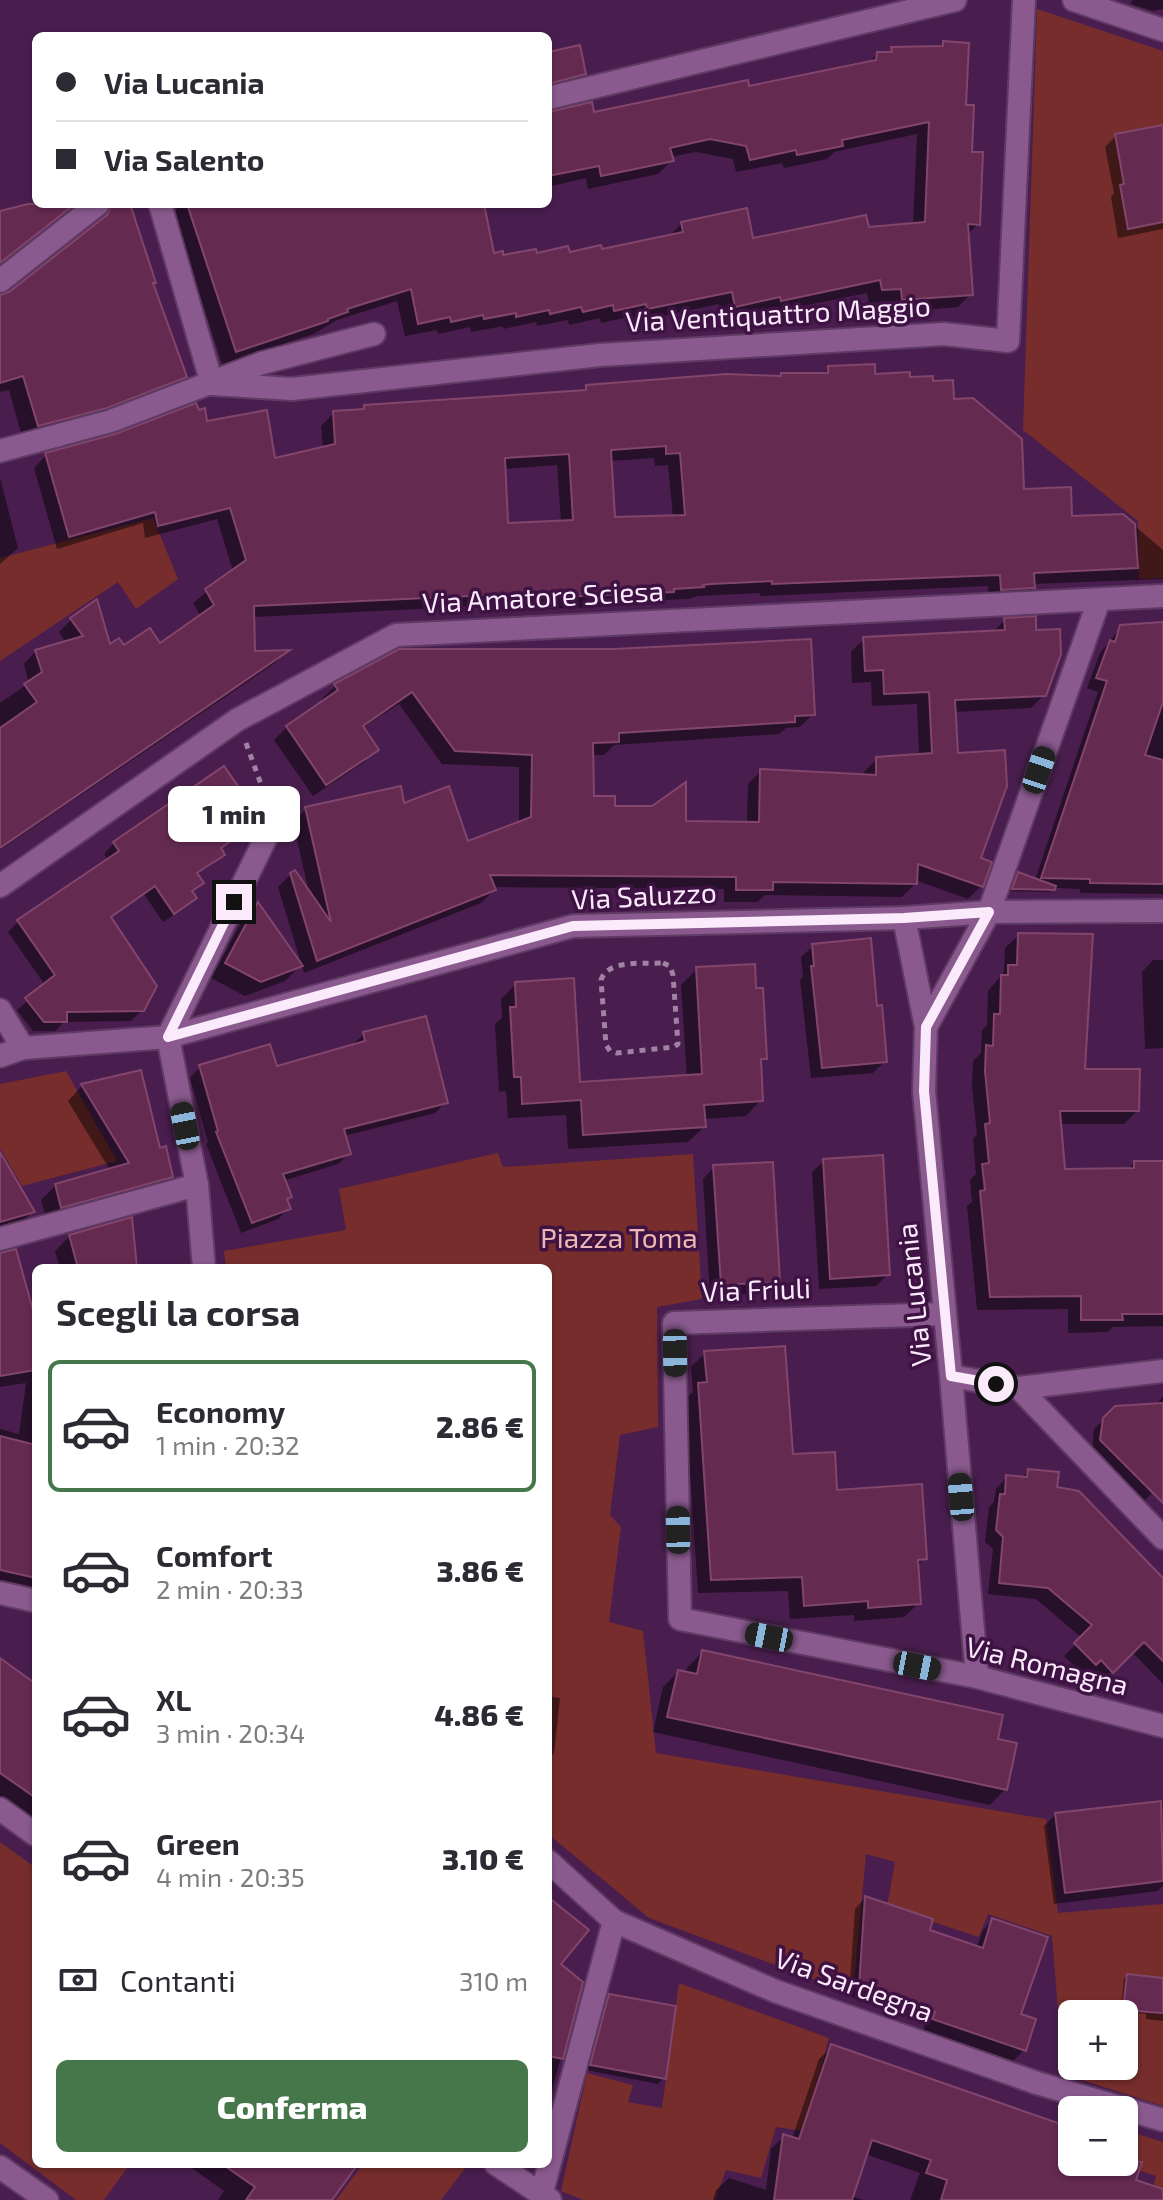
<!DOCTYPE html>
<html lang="it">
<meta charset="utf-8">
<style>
body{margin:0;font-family:"Exo 2",sans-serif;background:#f7f7f7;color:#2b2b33;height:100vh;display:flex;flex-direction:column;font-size:30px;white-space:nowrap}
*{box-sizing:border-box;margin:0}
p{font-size:26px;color:#7c7c81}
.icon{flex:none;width:44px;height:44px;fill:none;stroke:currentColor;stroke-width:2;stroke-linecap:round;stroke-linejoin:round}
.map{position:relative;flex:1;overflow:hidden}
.drawer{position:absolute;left:32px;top:1264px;width:520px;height:904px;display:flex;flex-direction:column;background:#fff;border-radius:12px;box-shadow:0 2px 6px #0004}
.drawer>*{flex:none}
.top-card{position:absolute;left:32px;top:32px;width:520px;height:176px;border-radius:12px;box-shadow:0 2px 6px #0004;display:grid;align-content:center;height:176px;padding:0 24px;background:#fff}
.buttons{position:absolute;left:1058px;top:2000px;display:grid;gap:16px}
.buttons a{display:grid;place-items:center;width:80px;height:80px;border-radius:12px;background:#fff;box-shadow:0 2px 6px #0004;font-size:40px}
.end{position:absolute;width:36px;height:36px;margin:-18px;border:10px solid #faeafb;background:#111;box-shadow:0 0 0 4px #111}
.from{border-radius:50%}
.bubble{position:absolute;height:56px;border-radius:12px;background:#fff;box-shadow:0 2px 6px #0004;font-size:26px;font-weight:800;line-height:56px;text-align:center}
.car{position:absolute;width:24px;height:48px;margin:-24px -12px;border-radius:10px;box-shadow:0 0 6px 2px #0007;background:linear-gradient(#222 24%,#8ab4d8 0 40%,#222 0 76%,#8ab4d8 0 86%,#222 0)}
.top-card b{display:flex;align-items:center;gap:28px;height:76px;font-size:30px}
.top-card b+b{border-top:2px solid #e1e1e2}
.top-card i{width:20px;height:20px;background:#2b2b33}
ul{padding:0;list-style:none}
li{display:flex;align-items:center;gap:24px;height:132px;margin:0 16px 12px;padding:0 8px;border:4px solid transparent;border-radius:12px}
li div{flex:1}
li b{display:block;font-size:30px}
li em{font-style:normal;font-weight:800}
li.on{border-color:#46774a}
li>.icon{width:72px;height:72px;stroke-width:1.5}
h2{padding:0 24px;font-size:36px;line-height:96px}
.pay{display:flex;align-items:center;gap:20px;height:88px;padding:0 24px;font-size:30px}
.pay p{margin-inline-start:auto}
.button{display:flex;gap:16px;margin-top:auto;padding:16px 24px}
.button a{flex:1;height:92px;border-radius:12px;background:#46774a;color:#fff;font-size:32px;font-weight:800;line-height:92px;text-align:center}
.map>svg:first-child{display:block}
</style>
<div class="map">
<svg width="1163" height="2200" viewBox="0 0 1163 2200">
<rect width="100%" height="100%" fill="#491e4e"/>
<g fill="#762d2c" fill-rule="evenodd">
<polygon points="1037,9 1163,51 1163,578 1139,579 1138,521 1023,430"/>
<polygon points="153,518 178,579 136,609 118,582 0,661 0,558"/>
<polygon points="66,1071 117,1161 22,1186 0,1148 0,1084"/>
<path d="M 498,1153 L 503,1167 L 693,1154 L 702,1299 L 657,1307 L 658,1427 L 620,1435 L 610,1515 L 621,1527 L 609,1622 L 643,1631 L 656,1753 L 1046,1819 L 1058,1913 L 1163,1904 L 1163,2106 L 1063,2074 L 1052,1936 L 988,1914 L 979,1937 L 887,1907 L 895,1862 L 866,1854 L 853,1994 L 649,1918 L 548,1834 L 548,1268 L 226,1268 L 224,1251 L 346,1230 L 339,1189 ZM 1072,2014 L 1124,2014 L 1124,2066 L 1072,2066 Z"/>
<polygon points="0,1842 36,1868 36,2164 130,2164 104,2200 76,2200 0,2143"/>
<polygon points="679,1983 829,2038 804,2131 776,2127 761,2178 726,2170 715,2200 583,2200 561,2191 587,2073 633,2085 628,2102 662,2108"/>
<polygon points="1124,2130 1163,2142 1163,2196 1152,2192 1156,2176 1114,2162 1124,2162"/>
<polygon points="363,2164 461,2164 466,2167 441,2200 336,2200"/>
</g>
<g fill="#0007" fill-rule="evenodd">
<polygon points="1132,0 1163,0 1163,9 1153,11 1131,4"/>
<polygon points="943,43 964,107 978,224 967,235 971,294 958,307 889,313 889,301 869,303 867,293 768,313 767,309 722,319 719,304 634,322 633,316 601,323 600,318 569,325 568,320 537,326 536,322 503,329 503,326 471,332 470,327 438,334 437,330 405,336 397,301 337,320 313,334 222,364 173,213 181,204 482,204 493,255 502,258 600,251 668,237 682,223 752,241 913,225 917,134 834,152 827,159 784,168 782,163 736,172 733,159 696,152 671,157 672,160 658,174 588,189 586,178 548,187 548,120 747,89 867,64 877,54 887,54 892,49 939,48"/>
<polygon points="548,54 584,74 581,77 548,85"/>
<polygon points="1163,127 1163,229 1118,238 1111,197 1114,193 1105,147 1116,136"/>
<polygon points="37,204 75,204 0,264 0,213"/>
<polygon points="152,284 185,376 170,391 23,440 9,390 0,392 0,297"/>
<path d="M 829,368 L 932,383 L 952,401 L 1023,491 L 1070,518 L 1123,516 L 1163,550 L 1163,579 L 1033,584 L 1033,588 L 1020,600 L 989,602 L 988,586 L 760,596 L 760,593 L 697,596 L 689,599 L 662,600 L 659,604 L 500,611 L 500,608 L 479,609 L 479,606 L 252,617 L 253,653 L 285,652 L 275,663 L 0,850 L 0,703 L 29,683 L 24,664 L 36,651 L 66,643 L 59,632 L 72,619 L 108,648 L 159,646 L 201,617 L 193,603 L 233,571 L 217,519 L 145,538 L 143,523 L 57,549 L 34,468 L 46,455 L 206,423 L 274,460 L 323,449 L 321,426 L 334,413 L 361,411 L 365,407 L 581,393 L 587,387 L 778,378 L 781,375 L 822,375 ZM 654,458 L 655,466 L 668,465 L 673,517 L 613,520 L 610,461 ZM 557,465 L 561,522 L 506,525 L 504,469 Z"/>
<polygon points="0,478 18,548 0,564"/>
<polygon points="1005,620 1044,695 1031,708 954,712 956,755 978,859 981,886 968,899 915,880 915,884 902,897 765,895 757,902 724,902 724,889 493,887 494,890 481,903 304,973 278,887 291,874 309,893 293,822 306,809 403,805 467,843 519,824 519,767 442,764 399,704 362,728 376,750 363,763 313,796 274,740 287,727 324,702 322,699 335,686 813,714 800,727 786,728 779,734 614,745 604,755 592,755 592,798 613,808 684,823 747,824 748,784 761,771 864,777 864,772 877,759 919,756 917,704 872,706 871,682 852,683 851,652 864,639 992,633"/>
<polygon points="1163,623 1163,894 1080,893 1080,889 1054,888 1050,892 1010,891 1019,874 1035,880 1098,692 1087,688 1100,653 1121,627"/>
<polygon points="236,814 246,829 220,850 222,854 212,865 196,875 202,883 191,893 194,898 184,908 163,922 144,894 110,919 142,1010 131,1021 64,1022 55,1031 33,1031 17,1010 45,985 8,932 18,922 109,860 104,854 114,843"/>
<polygon points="258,905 300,966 285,981 245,996 211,978 243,919"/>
<polygon points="1019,935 1083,1071 1137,1111 1124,1124 1059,1124 1063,1171 1127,1170 1134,1163 1163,1163 1163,1326 1113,1327 1107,1332 1068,1333 1068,1309 977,1310 967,1206 972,1202 970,1180 976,1174 973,1139 977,1135 972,1086 973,1061 981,1053 982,1030 987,1025 988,991 1004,972 1005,948"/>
<polygon points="813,946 875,1008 885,1061 873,1073 811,1078 800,980 803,977 801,957"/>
<polygon points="1153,960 1163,960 1163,1048 1145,1049 1142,972"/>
<polygon points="697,969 765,1058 759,1064 761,1100 746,1116 703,1119 704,1127 688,1142 568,1149 566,1115 508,1118 506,1091 499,1092 495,1024 502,1018 501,999 516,984 578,1084 687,1077 681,985"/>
<polygon points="364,1034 445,1103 435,1113 344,1136 349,1154 338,1164 283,1181 289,1208 278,1219 241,1233 206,1144 208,1142 190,1078 200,1067 275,1069 353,1044"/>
<polygon points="140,1072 158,1150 171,1176 156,1191 47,1221 41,1200 56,1185 110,1170 68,1101 82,1086"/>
<polygon points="0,1156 32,1212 18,1226 0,1231"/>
<polygon points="824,1161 888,1274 876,1286 819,1289 812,1172"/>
<polygon points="714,1167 778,1281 767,1293 710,1296 703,1179"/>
<polygon points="70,1236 135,1268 60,1268 55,1251"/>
<polygon points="0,1254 36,1329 36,1594 0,1586 0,1429 19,1434 26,1383 0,1387"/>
<polygon points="705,1353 792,1456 925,1558 916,1567 919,1603 904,1617 854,1621 854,1615 790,1619 788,1591 698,1593 685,1399 693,1392 691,1367"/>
<polygon points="1163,1397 1163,1492 1158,1487 1143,1502 1092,1450 1094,1429 1116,1408 1155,1405"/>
<polygon points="1028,1471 1055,1489 1163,1584 1163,1684 1132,1652 1100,1683 1088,1670 1083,1675 1064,1656 1082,1638 1036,1599 988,1594 993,1549 985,1542 989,1507 994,1502 996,1489 1007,1477 1021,1478"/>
<polygon points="702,1652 996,1740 1005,1789 990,1805 653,1732 663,1687 678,1672 686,1674 687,1668"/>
<polygon points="0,1661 31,1683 36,1676 36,1822 0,1796"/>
<polygon points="548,1696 560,1698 554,1753 548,1759"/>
<polygon points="1159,1803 1163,1830 1163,1885 1158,1891 1054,1904 1044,1826 1055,1815"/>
<polygon points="865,1898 927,1931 977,1948 982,1931 993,1920 1018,2016 1024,2050 1013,2061 923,2030 926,2023 849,1996 855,1909"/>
<polygon points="548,1900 558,1964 581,1983 552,2091 548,2095"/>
<polygon points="1127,1976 1163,1980 1163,2021 1146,2019 1146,2014 1121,2012 1124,1979"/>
<polygon points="610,1996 664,2078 658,2084 586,2070 604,2002"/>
<polygon points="832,2047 1072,2130 1072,2162 1124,2162 1124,2159 1139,2164 1133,2181 1163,2191 1163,2200 910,2200 920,2173 865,2154 851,2196 863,2200 713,2200 716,2190 729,2178 766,2190 771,2149 783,2137 792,2139 819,2059"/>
<polygon points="186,2164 355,2164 330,2200 218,2200 224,2191"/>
</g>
<g fill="#652a50" stroke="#82456b" stroke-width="2" fill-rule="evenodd">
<polygon points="943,41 969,43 966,105 974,105 972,152 983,152 980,225 968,224 973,295 902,300 901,289 882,290 880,280 781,301 780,297 735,307 732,292 647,309 646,304 614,311 613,305 583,312 581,307 550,314 549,310 516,317 516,313 484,319 483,315 451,322 450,317 418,324 411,289 347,309 348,312 328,319 328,321 236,352 187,204 484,204 494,253 503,251 503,255 536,249 537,253 568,246 570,252 601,245 602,249 683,232 681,222 747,208 753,238 866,215 869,227 925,222 929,122 842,140 843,146 797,155 796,150 750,160 746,146 710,139 670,148 674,161 601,176 599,166 548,176 548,112 592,102 594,112 748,80 749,86 876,60 877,52 892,52 891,47 943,46"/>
<polygon points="580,45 586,74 548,84 548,52"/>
<polygon points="1163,125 1163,222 1128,229 1120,185 1124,184 1115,134"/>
<polygon points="28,204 75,204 0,263 0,211"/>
<polygon points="112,204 130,204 156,283 153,283 187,377 107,408 38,426 23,376 0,383 0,295 9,292 107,215"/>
<path d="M 875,364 L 875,374 L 910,372 L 910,377 L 933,376 L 933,381 L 953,380 L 954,399 L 973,398 L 1022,439 L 1024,489 L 1071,487 L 1072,516 L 1123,514 L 1135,524 L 1138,568 L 1034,573 L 1035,588 L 1001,590 L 1000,575 L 772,584 L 772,581 L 711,584 L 703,585 L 704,587 L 674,589 L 674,592 L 512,599 L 512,596 L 491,597 L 491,595 L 254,606 L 255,651 L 290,650 L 0,848 L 0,728 L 37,702 L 24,684 L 42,672 L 35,650 L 83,636 L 70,618 L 97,599 L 110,644 L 119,638 L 124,645 L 150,628 L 160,643 L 214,605 L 205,589 L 246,560 L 230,508 L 158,526 L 155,512 L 69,537 L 45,453 L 115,434 L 196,403 L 199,410 L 205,408 L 207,421 L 267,410 L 275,458 L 335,444 L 333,411 L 364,409 L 364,405 L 586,390 L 586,385 L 726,374 L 781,376 L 781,373 L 828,373 L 828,366 ZM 666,446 L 666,454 L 680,453 L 685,515 L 615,517 L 611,450 ZM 569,454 L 573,520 L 508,523 L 505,458 Z"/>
<polygon points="1036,616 1036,630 1060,629 1061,654 1046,696 955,700 958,753 1005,750 1007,786 981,858 992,862 983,887 918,864 917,884 773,882 773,890 736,890 736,877 490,875 496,890 317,961 290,873 295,870 331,922 305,807 401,786 404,803 449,786 468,841 531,817 532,755 455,751 412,692 363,726 379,750 326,785 286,726 338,690 334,684 399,649 614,649 811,639 815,715 795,716 795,722 619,733 619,742 593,743 594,796 615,796 615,806 652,806 686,782 686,821 759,822 760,769 876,775 876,757 932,753 929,692 884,694 883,670 865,671 863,637 1005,630 1004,618"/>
<polygon points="1163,622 1163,702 1145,755 1163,760 1163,884 1090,883 1090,879 1041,878 1107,681 1096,678 1110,640 1115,642 1120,625"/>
<polygon points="224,766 248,800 243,803 246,808 238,813 248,829 221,848 225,855 197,873 204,883 192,891 197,898 174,914 155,886 111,917 157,986 144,1011 67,1012 67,1022 44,1022 25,998 55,975 17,920 119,851 113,842"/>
<polygon points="1018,872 1056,886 1055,890 1012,889"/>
<polygon points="258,902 303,966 261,982 225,963"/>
<polygon points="1018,933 1093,934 1085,1069 1140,1069 1139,1111 1060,1111 1065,1169 1134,1168 1134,1161 1163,1161 1163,1314 1122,1314 1123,1320 1081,1320 1081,1296 990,1297 980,1191 985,1190 982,1164 989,1163 985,1124 990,1123 985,1071 986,1045 993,1046 994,1014 1000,1014 1001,975 1008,975 1008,965 1017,965"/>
<polygon points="871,938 877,1006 882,1005 887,1062 822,1068 811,966 814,966 812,944"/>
<polygon points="755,964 756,988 763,988 767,1059 761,1059 763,1101 704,1105 706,1127 583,1135 581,1100 522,1104 521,1077 514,1077 510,1007 516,1007 515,982 574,978 580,1082 702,1074 696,967"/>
<polygon points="426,1016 448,1103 344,1129 351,1154 283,1174 292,1197 287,1199 291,1209 252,1223 216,1132 218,1131 199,1065 270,1044 277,1066 365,1041 363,1032"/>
<polygon points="141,1070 160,1148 166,1146 173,1177 61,1208 55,1184 129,1163 81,1084"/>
<polygon points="0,1152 35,1212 0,1222"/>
<polygon points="883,1155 890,1275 830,1279 823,1159"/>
<polygon points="773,1162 780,1282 721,1285 713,1165"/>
<polygon points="132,1217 137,1268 78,1268 69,1235"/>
<polygon points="16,1249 36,1321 36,1370 0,1376 0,1253"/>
<polygon points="785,1346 793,1454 835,1452 837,1490 922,1484 927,1559 918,1560 921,1604 868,1608 868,1601 804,1606 802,1577 711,1580 698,1383 707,1382 704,1351"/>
<polygon points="1163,1403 1163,1503 1100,1440 1103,1418 1115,1406"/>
<polygon points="0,1436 36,1445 36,1578 0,1570"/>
<polygon points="1028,1469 1059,1472 1057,1487 1079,1491 1163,1578 1163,1661 1144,1642 1113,1673 1101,1660 1096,1665 1074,1643 1092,1625 1048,1588 999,1583 1003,1537 996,1530 1000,1494 1005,1494 1006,1475 1027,1477"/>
<polygon points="702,1650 1003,1715 998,1739 1017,1743 1007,1790 667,1717 678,1670 697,1674"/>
<polygon points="0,1658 36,1684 36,1798 0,1773"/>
<polygon points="1161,1801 1163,1881 1065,1893 1055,1813"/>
<polygon points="865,1896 933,1919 930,1930 983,1948 992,1918 1048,1937 1021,2014 1036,2019 1026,2051 932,2019 935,2012 859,1986"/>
<polygon points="548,1897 589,1930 561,1964 583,1982 563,2059 548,2056"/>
<polygon points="1127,1974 1163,1978 1163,2013 1123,2010"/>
<polygon points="609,1994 676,2006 666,2079 590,2065"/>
<polygon points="831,2044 1072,2128 1072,2162 1142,2162 1136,2180 1163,2189 1163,2200 941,2200 947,2180 926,2173 931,2160 872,2140 852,2200 774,2200 783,2134 799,2139"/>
<polygon points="222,2164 358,2164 332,2200 246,2200 255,2187"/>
</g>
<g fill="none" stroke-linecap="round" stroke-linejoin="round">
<g stroke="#5f3a63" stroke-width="26">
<g id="minor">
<polyline points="1074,0 1163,30"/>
<polyline points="548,98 955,0"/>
<polyline points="160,204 212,384"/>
<polyline points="0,281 98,204"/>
<polyline points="212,384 292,389 600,355 944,334 1008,341 1024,0"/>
<polyline points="0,451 111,421 262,363 374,334"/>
<polyline points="0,886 237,720 396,635 1163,596"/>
<polyline points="904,918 926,1027 924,1091 951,1376 1019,1388 1163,1538"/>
<polyline points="0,1010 23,1048"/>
<polyline points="926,1027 989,912 1099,600"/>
<polyline points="168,1037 274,821"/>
<polyline points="168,1037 197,1185 204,1268"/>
<polyline points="0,1056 23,1048 168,1037 573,926 904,918 989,912 1163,911"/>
<polyline points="0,1239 197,1185"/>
<polyline points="945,1314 674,1323 680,1619 977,1677 1163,1726"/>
<polyline points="951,1376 977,1677"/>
<polyline points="1019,1388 1163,1371"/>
<polyline points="0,1593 36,1601"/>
<polyline points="0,1809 36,1835"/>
<polyline points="548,1861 614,1921 775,1991 1037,2083 1163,2120"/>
<polyline points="496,2164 550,2200"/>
<polyline points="0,2167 47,2200"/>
<polyline points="541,2196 614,1921"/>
</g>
</g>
<g stroke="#a082a3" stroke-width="5" stroke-dasharray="6 6" stroke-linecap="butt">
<polyline points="246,743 266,798"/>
<path d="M 663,963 L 670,966 L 673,975 L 678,1044 L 674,1047 L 617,1053 L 610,1051 L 606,1045 L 601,980 C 608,959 644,964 663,963 Z"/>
</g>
<use href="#minor" stroke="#8a5a8f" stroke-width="22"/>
</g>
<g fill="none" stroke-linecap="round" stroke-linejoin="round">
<polyline stroke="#faeafb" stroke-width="10" points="234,902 168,1037 573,926 904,918 989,912 926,1027 924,1091 951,1376 996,1384"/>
</g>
<g text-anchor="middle" stroke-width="7" stroke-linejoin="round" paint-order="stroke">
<g font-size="28" fill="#faeafb" stroke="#3e1343">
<text transform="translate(778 314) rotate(-3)" y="10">Via Ventiquattro Maggio</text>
<text transform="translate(543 597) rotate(-3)" y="10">Via Amatore Sciesa</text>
<text transform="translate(644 896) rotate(-3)" y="10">Via Saluzzo</text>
<text transform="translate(756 1290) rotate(-2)" y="10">Via Friuli</text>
<text transform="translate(914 1295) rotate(-96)" y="10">Via Lucania</text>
<text transform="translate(1047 1666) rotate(14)" y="10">Via Romagna</text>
<text transform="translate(854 1985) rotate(20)" y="10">Via Sardegna</text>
</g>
<g font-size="28" fill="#efb7b3" stroke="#3e1343">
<text x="619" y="1248">Piazza Toma</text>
</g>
</g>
</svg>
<div class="buttons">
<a>+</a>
<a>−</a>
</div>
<i class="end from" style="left:996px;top:1384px"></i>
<i class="end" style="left:234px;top:902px"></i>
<div class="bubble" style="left:168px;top:786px;width:132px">1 min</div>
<i class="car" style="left:1039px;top:770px;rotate:19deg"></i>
<i class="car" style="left:185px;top:1126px;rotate:349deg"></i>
<i class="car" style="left:675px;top:1353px;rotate:179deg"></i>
<i class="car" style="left:961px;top:1497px;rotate:355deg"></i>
<i class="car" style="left:678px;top:1530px;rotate:359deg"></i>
<i class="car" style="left:769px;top:1637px;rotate:281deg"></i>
<i class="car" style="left:917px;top:1666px;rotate:101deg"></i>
<div class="top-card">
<b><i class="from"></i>Via Lucania</b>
<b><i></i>Via Salento</b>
</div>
<section class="drawer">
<h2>Scegli la corsa</h2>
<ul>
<li class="on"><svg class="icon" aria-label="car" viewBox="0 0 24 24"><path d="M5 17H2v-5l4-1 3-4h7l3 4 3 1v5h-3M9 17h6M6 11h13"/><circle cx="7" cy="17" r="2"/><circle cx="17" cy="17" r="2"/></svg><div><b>Economy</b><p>1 min · 20:32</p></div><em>2.86 €</em></li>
<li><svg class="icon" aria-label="car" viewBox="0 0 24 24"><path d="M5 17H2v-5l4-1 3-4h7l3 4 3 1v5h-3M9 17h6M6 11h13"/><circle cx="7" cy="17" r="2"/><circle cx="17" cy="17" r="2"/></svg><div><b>Comfort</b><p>2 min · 20:33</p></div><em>3.86 €</em></li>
<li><svg class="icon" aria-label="car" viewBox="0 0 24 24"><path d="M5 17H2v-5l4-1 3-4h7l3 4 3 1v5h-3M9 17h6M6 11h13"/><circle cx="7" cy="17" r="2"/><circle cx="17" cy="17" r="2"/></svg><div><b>XL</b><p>3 min · 20:34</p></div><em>4.86 €</em></li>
<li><svg class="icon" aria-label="car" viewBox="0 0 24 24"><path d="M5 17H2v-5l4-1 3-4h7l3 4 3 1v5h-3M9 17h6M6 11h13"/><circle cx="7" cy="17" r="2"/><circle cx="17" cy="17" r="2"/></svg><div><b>Green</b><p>4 min · 20:35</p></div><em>3.10 €</em></li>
</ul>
<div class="pay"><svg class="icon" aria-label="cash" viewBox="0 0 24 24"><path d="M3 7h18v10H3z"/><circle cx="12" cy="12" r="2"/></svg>Contanti<p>310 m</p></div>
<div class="button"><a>Conferma</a></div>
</section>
</div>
